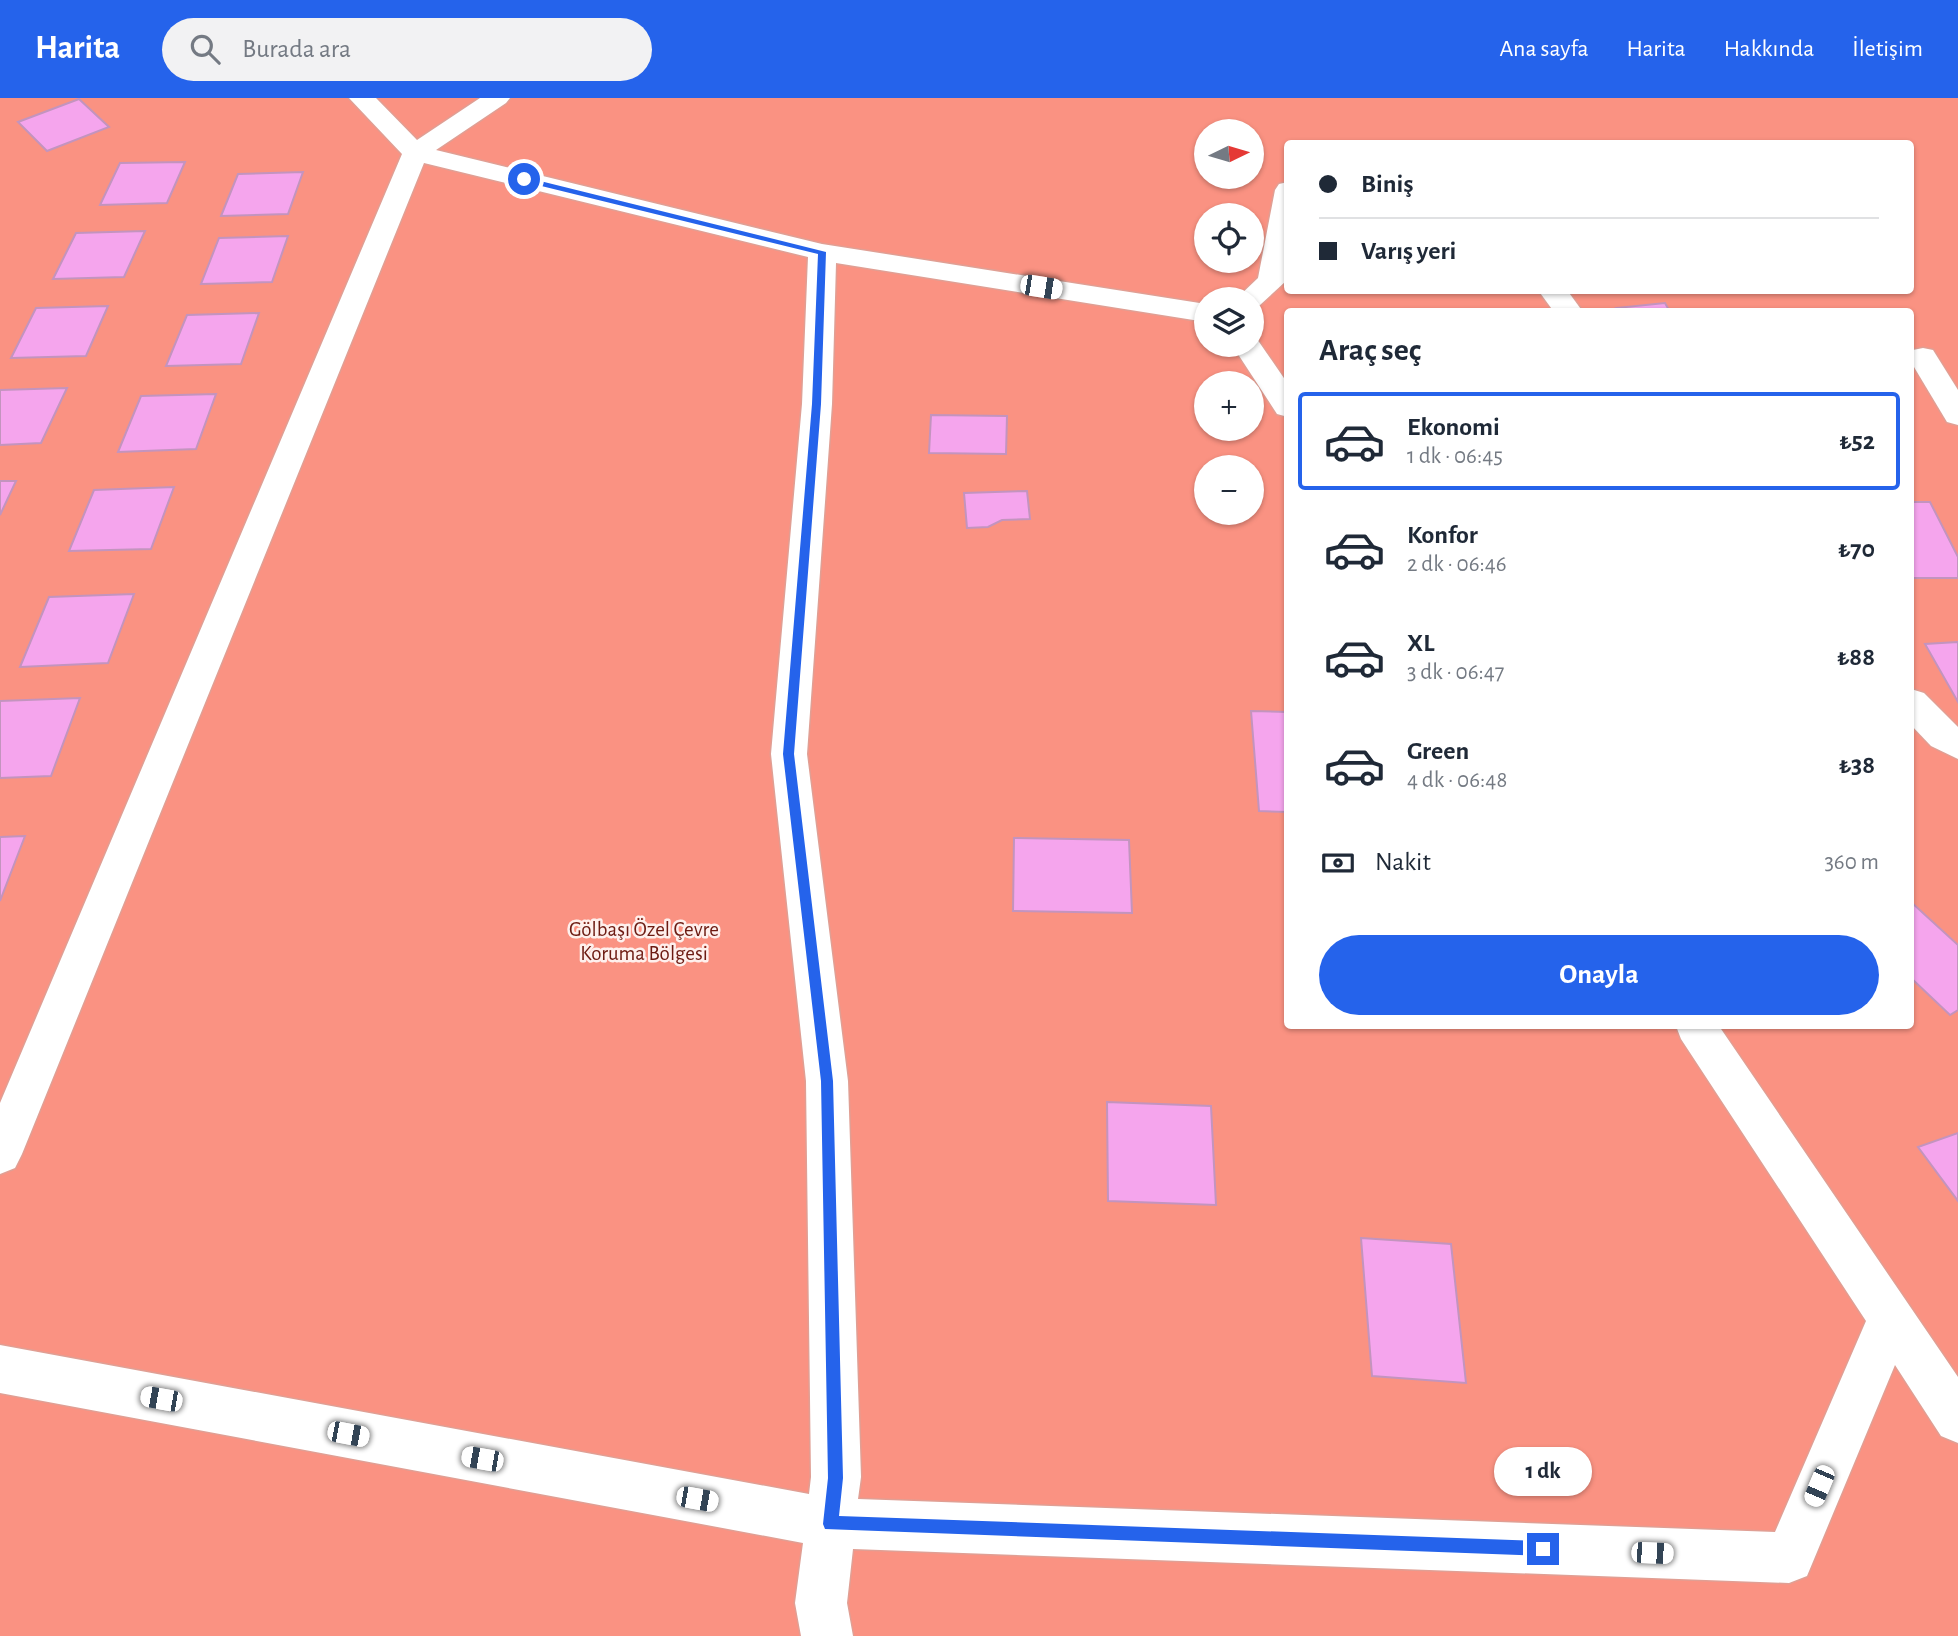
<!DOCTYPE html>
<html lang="tr">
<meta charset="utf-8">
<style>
body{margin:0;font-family:"Alegreya Sans",sans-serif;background:#f2f2f3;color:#1f2937;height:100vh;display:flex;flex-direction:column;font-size:26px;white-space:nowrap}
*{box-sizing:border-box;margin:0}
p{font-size:23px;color:#747a83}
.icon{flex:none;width:38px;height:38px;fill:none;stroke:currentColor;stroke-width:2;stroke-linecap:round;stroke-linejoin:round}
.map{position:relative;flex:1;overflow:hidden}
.panel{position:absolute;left:1284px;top:210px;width:630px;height:721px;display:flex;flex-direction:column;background:#fff;border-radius:7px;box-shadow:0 2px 5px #0004}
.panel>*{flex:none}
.hud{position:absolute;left:1284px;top:42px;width:630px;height:154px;border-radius:7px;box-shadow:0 2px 5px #0004;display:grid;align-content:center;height:154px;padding:0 35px;background:#fff}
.needle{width:46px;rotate:85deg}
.controls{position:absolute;left:1194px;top:21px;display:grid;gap:14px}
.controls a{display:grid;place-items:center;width:70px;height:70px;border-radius:50%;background:#fff;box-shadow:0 2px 5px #0004;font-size:35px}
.end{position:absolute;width:32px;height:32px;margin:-16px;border:9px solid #2563eb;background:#fff;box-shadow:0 0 0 4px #fff}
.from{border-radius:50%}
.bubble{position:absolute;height:49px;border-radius:24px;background:#fff;box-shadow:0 2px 5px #0004;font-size:23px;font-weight:700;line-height:49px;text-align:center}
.car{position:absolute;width:21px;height:42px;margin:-21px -10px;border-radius:9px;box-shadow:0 0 5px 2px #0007;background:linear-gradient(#fff 24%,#345 0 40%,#fff 0 76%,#345 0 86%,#fff 0)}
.hud b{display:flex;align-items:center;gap:24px;height:66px;font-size:26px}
.hud b+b{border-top:2px solid #e0e1e3}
.hud i{width:18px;height:18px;background:#1f2937}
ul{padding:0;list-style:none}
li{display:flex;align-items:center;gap:21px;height:98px;margin:0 14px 10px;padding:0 21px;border:4px solid transparent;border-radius:7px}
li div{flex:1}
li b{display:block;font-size:26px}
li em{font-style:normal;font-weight:700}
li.on{border-color:#2563eb}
li>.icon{width:63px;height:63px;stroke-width:1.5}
h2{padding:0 35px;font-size:32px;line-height:84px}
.pay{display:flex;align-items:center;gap:18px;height:77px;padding:0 35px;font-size:26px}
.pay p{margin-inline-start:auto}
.button{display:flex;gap:14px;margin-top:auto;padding:14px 35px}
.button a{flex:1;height:80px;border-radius:42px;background:#2563eb;color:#fff;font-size:28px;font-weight:700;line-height:80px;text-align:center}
header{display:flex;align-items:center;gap:42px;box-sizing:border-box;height:98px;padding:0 35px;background:#2563eb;color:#fff}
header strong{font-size:33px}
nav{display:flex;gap:38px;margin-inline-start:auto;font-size:24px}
.search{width:490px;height:63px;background:#f2f2f3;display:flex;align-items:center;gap:18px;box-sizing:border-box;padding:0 24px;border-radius:38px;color:#747a83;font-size:26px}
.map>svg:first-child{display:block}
</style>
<header>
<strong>Harita</strong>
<div class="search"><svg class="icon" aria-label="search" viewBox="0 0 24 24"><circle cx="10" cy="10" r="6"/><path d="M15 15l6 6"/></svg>Burada ara</div>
<nav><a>Ana sayfa</a><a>Harita</a><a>Hakkında</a><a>İletişim</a></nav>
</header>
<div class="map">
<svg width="1958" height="1538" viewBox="0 0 1958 1538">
<rect width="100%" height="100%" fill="#fbdfda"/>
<path fill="#fa9282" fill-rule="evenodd" d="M 0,0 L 1958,0 L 1958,1538 L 0,1538 ZM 1206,33 L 1251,33 L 1251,79 L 1206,79 ZM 1288,46 L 1911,46 L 1911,192 L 1288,192 ZM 1206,117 L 1251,117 L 1251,163 L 1206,163 ZM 1206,201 L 1251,201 L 1251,247 L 1206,247 ZM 1288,214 L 1911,214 L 1911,928 L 1288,928 ZM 1206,285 L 1251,285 L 1251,331 L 1206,331 ZM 1206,369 L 1251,369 L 1251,415 L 1206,415 Z"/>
<g fill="#f5a5ed" stroke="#c394be" stroke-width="2">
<polygon points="79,1 109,29 47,53 18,24"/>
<polygon points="185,64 167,105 100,107 120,65"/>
<polygon points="303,74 288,116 221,118 238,76"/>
<polygon points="145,133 124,179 53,181 76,135"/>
<polygon points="288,138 272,184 201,186 219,140"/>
<polygon points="1665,205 1670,214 1618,214 1616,210"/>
<polygon points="108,208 86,258 11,260 36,210"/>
<polygon points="259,215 241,266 166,268 187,217"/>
<polygon points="67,290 41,345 0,347 0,292"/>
<polygon points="216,296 196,351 118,354 141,298"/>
<polygon points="931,317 1007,318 1006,356 929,355"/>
<polygon points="0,383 16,383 0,417"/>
<polygon points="174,389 151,451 69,453 94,392"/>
<polygon points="1027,393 1030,421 1002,422 988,429 967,430 964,395"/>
<polygon points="1911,404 1930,404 1958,459 1958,480 1911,480"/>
<polygon points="134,496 108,565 20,569 49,499"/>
<polygon points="1958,544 1958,604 1925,546"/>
<polygon points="80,600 51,678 0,680 0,603"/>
<polygon points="1251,613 1288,614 1288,714 1259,713"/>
<polygon points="25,738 0,803 0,739"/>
<polygon points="1014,740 1129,742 1132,815 1013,813"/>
<polygon points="1911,804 1958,847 1958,912 1950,917 1911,880"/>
<polygon points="1107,1004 1211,1008 1216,1107 1108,1103"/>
<polygon points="1958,1035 1958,1103 1918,1049"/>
<polygon points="1361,1140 1451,1146 1466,1285 1372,1278"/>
</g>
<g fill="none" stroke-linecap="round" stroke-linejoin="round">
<g stroke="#e09f94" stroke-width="3">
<g id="street">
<polygon points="349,0 376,0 417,42 480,0 510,0 506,5 436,52 822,146 1206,206 1206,224 836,165 832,306 807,656 848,983 861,1379 858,1401 1775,1434 1866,1223 1681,941 1676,928 1719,928 1958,1279 1958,1345 1941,1338 1895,1267 1807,1478 1789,1485 853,1451 847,1505 853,1538 801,1538 795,1505 803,1445 0,1295 0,1247 809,1396 811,1379 806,983 771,656 802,306 808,159 424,65 22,1056 15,1070 0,1076 0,1005 402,56"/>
<polygon points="1288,84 1286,183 1260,207 1251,209 1251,201 1236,201 1258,180 1275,92 1279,86"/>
<polygon points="1538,192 1567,192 1583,214 1554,214"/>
<polygon points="1251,239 1257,241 1288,286 1288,319 1277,316 1232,247 1251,247"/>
<polygon points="1923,250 1933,252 1958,292 1958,327 1947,324 1911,264 1913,252"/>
<polygon points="1911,591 1924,595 1958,629 1958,661 1931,648 1911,627"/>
</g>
</g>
<use href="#street" fill="#fff" fill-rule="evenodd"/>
</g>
<polygon fill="#2563eb" points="524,79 826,154 821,306 794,656 833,983 843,1380 839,1418 1543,1443 1548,1446 1550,1451 1548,1456 1543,1458 825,1431 823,1426 828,1380 821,983 783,656 812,306 818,156 521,83"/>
<g text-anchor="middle" stroke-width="5" stroke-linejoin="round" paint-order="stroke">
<g font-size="21" fill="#6d1b12" stroke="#fef0ed">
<text x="644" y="838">Gölbaşı Özel Çevre<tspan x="644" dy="24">Koruma Bölgesi</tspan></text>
</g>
</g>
</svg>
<div class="controls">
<a><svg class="needle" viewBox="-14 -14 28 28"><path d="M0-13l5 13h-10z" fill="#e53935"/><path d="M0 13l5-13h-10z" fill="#747a83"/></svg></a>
<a><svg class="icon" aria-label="locate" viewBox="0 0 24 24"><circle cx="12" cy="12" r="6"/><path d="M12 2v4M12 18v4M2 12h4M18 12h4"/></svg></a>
<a><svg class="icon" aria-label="layers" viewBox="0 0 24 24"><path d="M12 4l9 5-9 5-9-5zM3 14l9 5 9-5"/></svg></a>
<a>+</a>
<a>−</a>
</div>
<i class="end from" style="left:524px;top:81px"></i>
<i class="end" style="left:1543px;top:1451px"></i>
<div class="bubble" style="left:1494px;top:1349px;width:98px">1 dk</div>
<i class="car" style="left:1041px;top:189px;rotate:99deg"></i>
<i class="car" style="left:161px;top:1301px;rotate:280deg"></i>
<i class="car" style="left:348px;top:1336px;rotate:101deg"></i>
<i class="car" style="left:482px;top:1361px;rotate:280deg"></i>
<i class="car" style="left:1819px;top:1388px;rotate:203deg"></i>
<i class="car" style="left:697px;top:1401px;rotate:100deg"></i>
<i class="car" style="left:1652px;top:1455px;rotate:92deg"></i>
<div class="hud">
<b><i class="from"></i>Biniş</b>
<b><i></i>Varış yeri</b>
</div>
<section class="panel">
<h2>Araç seç</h2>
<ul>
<li class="on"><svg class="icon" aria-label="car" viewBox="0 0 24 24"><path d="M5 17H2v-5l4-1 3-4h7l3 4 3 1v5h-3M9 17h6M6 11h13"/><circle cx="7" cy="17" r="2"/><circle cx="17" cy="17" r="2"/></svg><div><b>Ekonomi</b><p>1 dk · 06:45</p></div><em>₺52</em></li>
<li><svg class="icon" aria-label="car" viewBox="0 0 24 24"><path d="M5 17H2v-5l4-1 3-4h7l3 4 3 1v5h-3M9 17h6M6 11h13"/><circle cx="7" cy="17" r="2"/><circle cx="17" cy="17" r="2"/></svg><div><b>Konfor</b><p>2 dk · 06:46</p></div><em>₺70</em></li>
<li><svg class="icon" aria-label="car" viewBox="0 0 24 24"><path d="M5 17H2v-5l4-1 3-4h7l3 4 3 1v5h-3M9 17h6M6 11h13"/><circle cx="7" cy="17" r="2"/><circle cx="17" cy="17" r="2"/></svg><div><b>XL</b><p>3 dk · 06:47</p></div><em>₺88</em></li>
<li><svg class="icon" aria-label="car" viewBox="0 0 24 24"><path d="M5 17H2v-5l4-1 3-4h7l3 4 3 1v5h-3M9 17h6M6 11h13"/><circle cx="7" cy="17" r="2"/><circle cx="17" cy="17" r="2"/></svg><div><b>Green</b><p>4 dk · 06:48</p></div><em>₺38</em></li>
</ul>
<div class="pay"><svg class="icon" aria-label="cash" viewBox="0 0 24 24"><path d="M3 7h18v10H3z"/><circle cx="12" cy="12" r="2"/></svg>Nakit<p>360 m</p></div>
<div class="button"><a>Onayla</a></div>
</section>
</div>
